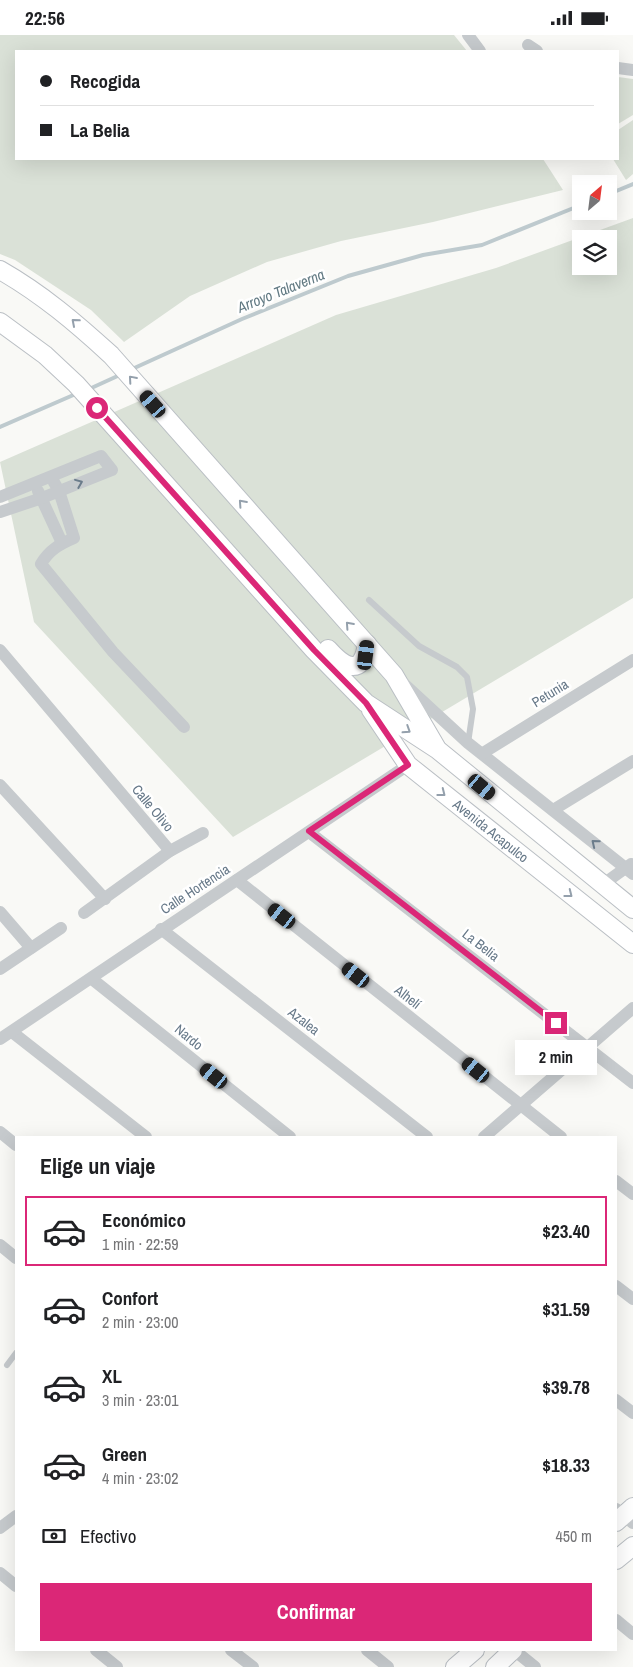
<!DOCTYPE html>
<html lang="es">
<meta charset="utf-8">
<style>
body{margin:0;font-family:"Archivo Narrow",sans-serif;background:#f6f6f6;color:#202124;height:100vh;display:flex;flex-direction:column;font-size:19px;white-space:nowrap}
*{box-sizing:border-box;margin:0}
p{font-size:16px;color:#757577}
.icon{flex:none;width:28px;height:28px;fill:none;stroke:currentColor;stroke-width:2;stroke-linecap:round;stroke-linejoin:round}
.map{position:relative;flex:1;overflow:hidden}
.side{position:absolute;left:15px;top:1101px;width:602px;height:515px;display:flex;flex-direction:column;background:#fff;border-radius:0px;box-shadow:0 5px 20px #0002}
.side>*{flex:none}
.top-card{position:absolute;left:15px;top:15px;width:604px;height:110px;border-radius:0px;box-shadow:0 5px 20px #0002;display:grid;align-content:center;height:110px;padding:0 25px;background:#fff}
.needle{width:32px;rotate:28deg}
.controls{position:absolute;left:572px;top:140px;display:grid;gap:10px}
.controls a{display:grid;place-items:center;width:45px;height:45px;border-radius:0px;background:#fff;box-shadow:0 5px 20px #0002;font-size:25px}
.end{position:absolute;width:22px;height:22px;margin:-11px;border:6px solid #db2777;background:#fff;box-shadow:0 0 0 2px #fff}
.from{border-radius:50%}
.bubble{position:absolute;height:35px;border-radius:0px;background:#fff;box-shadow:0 5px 20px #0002;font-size:16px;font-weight:800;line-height:35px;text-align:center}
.car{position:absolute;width:15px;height:30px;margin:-15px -8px;border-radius:6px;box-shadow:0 0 4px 1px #0007;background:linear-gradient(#222 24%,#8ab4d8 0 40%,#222 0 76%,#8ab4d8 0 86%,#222 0)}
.top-card b{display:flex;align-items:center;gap:18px;height:48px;font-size:19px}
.top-card b+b{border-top:1px solid #e0e0e0}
.top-card i{width:12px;height:12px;background:#202124}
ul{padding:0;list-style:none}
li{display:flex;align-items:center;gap:15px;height:70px;margin:0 10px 8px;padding:0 15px;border:2px solid transparent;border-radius:0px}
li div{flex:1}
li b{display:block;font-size:19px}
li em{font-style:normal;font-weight:800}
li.selected{border-color:#db2777}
li>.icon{width:45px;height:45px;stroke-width:1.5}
h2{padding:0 25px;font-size:22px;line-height:60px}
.pay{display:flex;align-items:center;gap:12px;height:55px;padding:0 25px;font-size:19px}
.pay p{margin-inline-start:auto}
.primary-button{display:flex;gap:10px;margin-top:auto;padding:10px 25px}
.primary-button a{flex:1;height:58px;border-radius:0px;background:#db2777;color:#fff;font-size:20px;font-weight:800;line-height:58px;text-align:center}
.status{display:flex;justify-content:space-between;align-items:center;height:35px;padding:0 25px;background:#fff;direction:ltr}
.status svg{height:14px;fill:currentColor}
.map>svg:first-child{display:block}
</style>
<div class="status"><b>22:56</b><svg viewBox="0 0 49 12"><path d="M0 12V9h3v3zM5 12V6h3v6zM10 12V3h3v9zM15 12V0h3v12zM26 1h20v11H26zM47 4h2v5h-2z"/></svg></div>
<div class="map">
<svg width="633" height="1632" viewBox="0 0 633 1632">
<rect width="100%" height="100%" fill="#f9f9f6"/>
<g fill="#dae1d7" fill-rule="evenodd">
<polygon points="0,0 454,0 467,16 16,16 16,124 543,124 563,155 433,187 341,206 267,227 190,261 124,307 91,275 15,225 0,219"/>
<polygon points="618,42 633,44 633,80 618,89"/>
<polygon points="633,85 633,139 626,145 613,124 618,124 618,95"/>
<path d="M 633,183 L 633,563 L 233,802 L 34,587 L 0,427 L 336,280 L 496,233 ZM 581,204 L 609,204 L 609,231 L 581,231 Z"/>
</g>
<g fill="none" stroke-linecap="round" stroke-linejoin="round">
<g stroke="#becace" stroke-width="4">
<polyline points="609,159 633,149"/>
<polyline points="130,335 242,284 348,241 423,220 482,210 581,170"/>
<polyline points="87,355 122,339"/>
<polyline points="0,392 78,358"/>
</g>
<g stroke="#babfc4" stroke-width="20">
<g id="secondary">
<path d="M 0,235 C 42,259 76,288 111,320 L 394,640 L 436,712"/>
<polyline points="0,287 45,320 76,349 314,615 366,668 438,715 633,874"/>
<path d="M 328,614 C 344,632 362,643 367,609"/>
<path id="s1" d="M 371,675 L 408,730 L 633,909"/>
<polyline points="616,1487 633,1472"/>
<polyline points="616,1525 633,1511"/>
<polyline points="455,1632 475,1615"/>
<polyline points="495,1632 513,1615"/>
</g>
</g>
<g stroke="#c6cacd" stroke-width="6">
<polyline points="369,565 419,611 457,632 467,642 473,674 468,708"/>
<polyline points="7,1330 16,1318"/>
</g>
<g stroke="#c6cacd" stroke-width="12">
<polyline points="468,0 480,16"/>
<polyline points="528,10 537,16"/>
<polyline points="618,33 633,35"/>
<path d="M 51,442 L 59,456 L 74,503 C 60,509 49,515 41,529 L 113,617 L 184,692"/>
<polyline points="38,456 62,508"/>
<polyline points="0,462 101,421 112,435 42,463 0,477"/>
<polyline points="0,615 170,816"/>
<polyline points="404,649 468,708 633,839"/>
<polyline points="483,718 633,625"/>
<polyline points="0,750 105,864"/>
<polyline points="553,775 633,726"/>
<polyline points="309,797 633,1048"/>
<polyline points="237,845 561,1102"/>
<polyline points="602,850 631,829"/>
<polyline points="0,877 31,913"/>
<polyline points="84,878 170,816 203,798"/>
<polyline points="161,894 427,1102"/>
<polyline points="0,934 61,893"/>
<polyline points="92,944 290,1102"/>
<polyline points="12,997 146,1102"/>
<polyline points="0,1004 408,730"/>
<polyline points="0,1097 16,1110"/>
<polyline points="484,1102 633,973"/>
<polyline points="616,1146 633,1159"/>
<polyline points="0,1210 16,1223"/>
<polyline points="616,1251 633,1264"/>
<polyline points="616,1365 633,1378"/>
<polyline points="616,1474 633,1488"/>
<polyline points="0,1493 16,1481"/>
<polyline points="0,1538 16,1551"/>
<polyline points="616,1585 633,1599"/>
<polyline points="96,1615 117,1632"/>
<polyline points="231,1615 253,1632"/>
<polyline points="367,1615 388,1632"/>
<polyline points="514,1615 535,1632"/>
</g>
<use href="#secondary" stroke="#fff" stroke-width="18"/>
</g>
<defs><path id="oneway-chevron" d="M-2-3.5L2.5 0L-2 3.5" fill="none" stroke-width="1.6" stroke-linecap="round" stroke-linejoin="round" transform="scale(1.25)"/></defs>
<g stroke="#94a0ac">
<use href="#oneway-chevron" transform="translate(75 287) rotate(-139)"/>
<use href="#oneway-chevron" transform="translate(132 344) rotate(-131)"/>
<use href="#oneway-chevron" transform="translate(242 468) rotate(-132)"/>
<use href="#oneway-chevron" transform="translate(349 590) rotate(-132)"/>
<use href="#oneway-chevron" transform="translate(407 695) rotate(33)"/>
<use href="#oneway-chevron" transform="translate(442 758) rotate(38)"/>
<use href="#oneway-chevron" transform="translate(569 859) rotate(38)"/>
</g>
<g stroke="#6b7c8b">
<use href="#oneway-chevron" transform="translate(79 448) rotate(-22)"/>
<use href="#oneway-chevron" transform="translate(595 808) rotate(-141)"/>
</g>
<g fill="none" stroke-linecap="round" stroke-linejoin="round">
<polyline stroke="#db2777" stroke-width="6" points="97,373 314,615 366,668 408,730 309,796 556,988"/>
</g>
<g text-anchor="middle" stroke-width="5" stroke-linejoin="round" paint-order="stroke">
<g font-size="14" fill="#667888" stroke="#fff">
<text transform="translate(550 658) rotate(-32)" y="5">Petunia</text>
<text transform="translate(153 773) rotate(50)" y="5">Calle Olivo</text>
<text dy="5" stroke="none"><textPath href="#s1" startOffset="172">Avenida Acapulco</textPath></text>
<text transform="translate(195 854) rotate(-33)" y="5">Calle Hortencia</text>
<text transform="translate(481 910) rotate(38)" y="5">La Belia</text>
<text transform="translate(408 962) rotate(38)" y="5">Alhelí</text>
<text transform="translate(304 986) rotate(38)" y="5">Azalea</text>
<text transform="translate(189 1002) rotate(39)" y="5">Nardo</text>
</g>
<g font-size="15" font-style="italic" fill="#627a83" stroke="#fff">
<text transform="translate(281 256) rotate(-22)" y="5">Arroyo Talaverna</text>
</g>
</g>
</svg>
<div class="controls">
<a><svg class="needle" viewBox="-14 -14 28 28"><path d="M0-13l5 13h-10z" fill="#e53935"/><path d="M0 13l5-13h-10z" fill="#757577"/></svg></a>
<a><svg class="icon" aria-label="layers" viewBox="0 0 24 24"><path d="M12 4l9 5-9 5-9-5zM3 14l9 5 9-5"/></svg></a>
</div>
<i class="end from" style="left:97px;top:373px"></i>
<i class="end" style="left:556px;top:988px"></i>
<div class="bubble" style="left:515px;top:1005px;width:82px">2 min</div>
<i class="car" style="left:153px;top:369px;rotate:319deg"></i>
<i class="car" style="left:366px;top:620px;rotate:7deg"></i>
<i class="car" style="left:482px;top:752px;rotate:130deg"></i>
<i class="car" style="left:282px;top:881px;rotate:308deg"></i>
<i class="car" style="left:356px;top:940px;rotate:308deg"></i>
<i class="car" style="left:476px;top:1035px;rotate:309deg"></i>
<i class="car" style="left:214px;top:1041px;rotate:309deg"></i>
<div class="top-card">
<b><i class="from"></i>Recogida</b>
<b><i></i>La Belia</b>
</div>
<section class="side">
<h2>Elige un viaje</h2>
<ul>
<li class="selected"><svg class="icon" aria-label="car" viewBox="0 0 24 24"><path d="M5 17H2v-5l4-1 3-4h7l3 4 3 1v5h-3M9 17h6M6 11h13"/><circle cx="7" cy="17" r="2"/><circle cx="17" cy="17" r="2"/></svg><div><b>Económico</b><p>1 min · 22:59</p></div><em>$23.40</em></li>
<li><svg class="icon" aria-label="car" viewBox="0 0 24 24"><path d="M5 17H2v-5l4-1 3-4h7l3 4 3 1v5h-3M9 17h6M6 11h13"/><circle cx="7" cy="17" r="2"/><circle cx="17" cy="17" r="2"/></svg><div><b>Confort</b><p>2 min · 23:00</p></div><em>$31.59</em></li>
<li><svg class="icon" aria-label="car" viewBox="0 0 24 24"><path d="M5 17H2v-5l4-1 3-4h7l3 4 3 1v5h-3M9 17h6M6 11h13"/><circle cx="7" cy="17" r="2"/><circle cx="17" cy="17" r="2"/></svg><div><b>XL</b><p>3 min · 23:01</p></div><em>$39.78</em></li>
<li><svg class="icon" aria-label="car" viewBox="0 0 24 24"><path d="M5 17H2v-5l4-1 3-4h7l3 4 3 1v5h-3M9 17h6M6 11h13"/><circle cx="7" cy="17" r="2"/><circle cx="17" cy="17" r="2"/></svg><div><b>Green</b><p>4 min · 23:02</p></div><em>$18.33</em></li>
</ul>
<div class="pay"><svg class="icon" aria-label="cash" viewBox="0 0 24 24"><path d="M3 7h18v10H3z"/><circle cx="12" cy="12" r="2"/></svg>Efectivo<p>450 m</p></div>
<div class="primary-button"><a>Confirmar</a></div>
</section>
</div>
